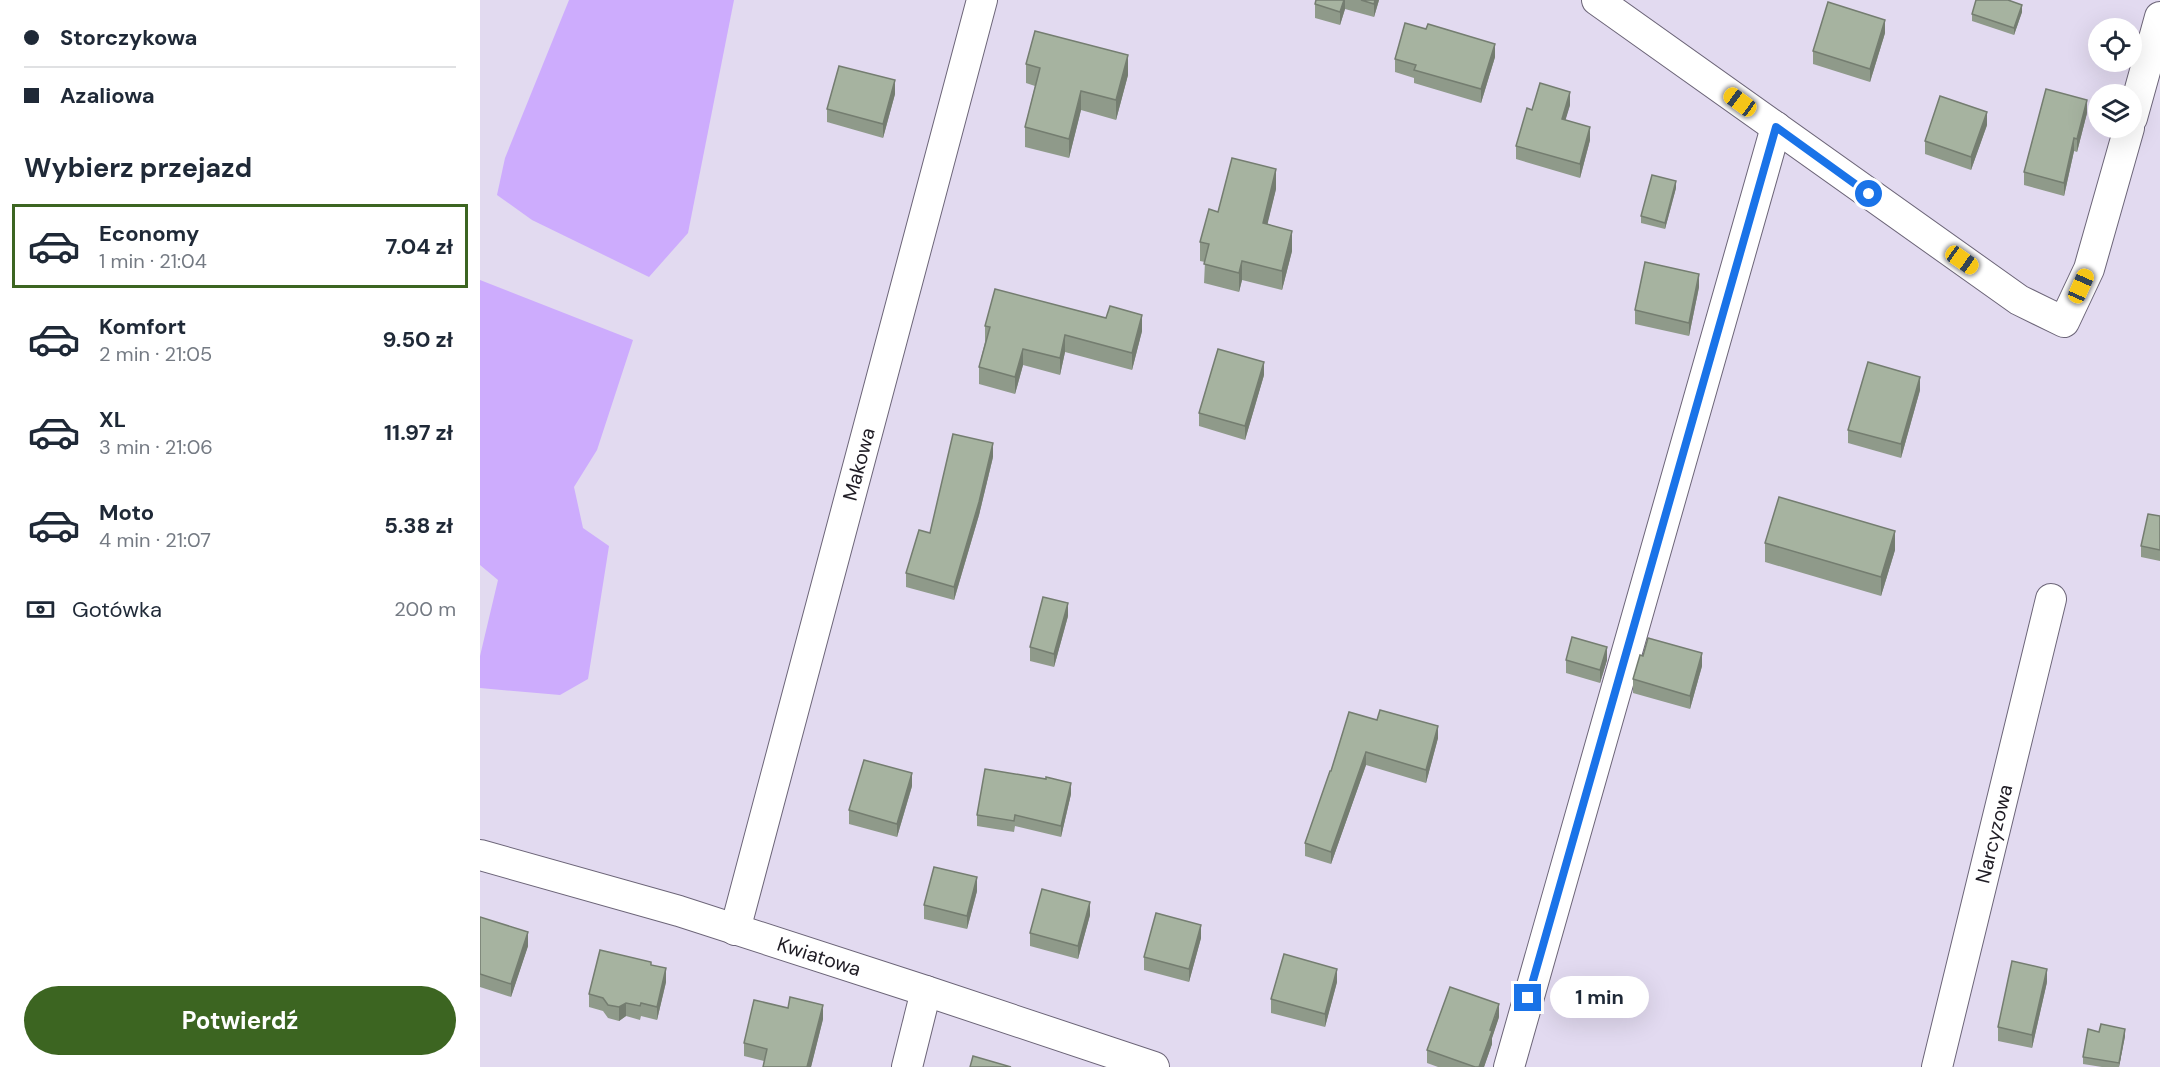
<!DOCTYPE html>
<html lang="pl">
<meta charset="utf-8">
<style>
body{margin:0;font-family:"DM Sans",sans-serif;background:#f2f2f3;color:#1f2937;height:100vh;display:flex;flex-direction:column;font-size:22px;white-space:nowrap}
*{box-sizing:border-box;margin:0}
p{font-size:20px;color:#747a83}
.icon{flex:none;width:33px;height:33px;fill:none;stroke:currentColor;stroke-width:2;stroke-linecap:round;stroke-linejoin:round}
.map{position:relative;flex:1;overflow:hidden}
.drawer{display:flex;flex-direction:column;background:#fff;width:480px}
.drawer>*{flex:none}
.banner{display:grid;align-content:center;height:132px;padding:0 24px;background:#fff}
.controls{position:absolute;left:1608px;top:18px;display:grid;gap:12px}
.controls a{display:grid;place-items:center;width:54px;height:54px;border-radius:50%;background:#fff;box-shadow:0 6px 24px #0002;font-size:30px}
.end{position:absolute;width:27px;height:27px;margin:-14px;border:8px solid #1a73e8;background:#fff;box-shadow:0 0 0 3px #fff}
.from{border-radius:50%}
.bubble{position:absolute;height:42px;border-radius:21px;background:#fff;box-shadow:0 6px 24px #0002;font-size:20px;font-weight:700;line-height:42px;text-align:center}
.car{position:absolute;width:18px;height:36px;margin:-18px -9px;border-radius:8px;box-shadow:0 0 4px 2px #0007;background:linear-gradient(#f5c518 24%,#345 0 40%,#f5c518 0 76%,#345 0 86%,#f5c518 0)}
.banner b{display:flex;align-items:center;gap:21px;height:57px;font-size:22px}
.banner b+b{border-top:2px solid #e0e1e3}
.banner i{width:15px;height:15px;background:#1f2937}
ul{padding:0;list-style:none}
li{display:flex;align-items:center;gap:18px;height:84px;margin:0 12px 9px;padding:0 12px;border:3px solid transparent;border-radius:0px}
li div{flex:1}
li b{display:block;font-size:22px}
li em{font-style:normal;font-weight:700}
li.active{border-color:#3c6521}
li>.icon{width:54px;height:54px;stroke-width:1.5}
h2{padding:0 24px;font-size:27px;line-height:72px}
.pay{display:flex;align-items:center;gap:15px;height:66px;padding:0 24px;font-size:22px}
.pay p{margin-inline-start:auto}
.action{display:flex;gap:12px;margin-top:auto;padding:12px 24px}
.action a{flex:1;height:69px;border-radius:36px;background:#3c6521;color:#fff;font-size:24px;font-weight:700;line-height:69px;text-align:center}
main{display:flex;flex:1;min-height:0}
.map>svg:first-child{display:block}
</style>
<main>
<section class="drawer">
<div class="banner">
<b><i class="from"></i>Storczykowa</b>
<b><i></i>Azaliowa</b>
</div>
<h2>Wybierz przejazd</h2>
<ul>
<li class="active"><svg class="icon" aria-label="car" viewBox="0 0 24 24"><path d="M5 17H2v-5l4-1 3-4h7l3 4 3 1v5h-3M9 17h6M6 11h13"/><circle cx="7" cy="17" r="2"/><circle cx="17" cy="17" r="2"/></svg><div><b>Economy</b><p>1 min · 21:04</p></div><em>7.04 zł</em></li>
<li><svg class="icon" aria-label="car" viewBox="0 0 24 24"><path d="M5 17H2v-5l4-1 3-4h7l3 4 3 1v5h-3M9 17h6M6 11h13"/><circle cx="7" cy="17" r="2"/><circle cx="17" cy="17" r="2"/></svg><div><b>Komfort</b><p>2 min · 21:05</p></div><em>9.50 zł</em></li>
<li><svg class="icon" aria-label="car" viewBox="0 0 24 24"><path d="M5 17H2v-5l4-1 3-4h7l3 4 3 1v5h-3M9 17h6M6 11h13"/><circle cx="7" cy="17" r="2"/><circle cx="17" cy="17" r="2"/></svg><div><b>XL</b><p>3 min · 21:06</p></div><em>11.97 zł</em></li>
<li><svg class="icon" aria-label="car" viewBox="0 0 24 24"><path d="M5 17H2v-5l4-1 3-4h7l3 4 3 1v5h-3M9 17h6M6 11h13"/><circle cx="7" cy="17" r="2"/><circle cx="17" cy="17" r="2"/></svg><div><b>Moto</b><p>4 min · 21:07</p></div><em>5.38 zł</em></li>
</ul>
<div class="pay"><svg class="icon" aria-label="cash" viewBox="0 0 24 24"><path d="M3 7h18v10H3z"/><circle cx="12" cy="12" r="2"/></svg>Gotówka<p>200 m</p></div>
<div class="action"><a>Potwierdź</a></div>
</section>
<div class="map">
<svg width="1680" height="1067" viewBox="0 0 1680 1067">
<rect width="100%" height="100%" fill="#e2daf0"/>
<g fill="#cdacfd">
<polygon points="89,0 254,0 208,233 169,277 52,220 17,195 25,158"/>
<polygon points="0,280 153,340 117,450 94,487 103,528 129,546 108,679 80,695 0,688 0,656 18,580 0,565"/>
</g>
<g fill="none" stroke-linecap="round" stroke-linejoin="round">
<g stroke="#6c6578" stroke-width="32">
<g id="minor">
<polyline points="1117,0 1539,300 1584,322 1609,269 1649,128"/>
<polyline points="1652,118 1680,17"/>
<path id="s1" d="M 0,855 L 199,911 L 446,991 L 674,1067"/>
<path id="s2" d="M 255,930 L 502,0"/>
<polyline points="427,1067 446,991"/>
<polyline points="1029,1067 1296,127"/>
<path id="s3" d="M 1457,1067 L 1571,599"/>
</g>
</g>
<use href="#minor" stroke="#fff" stroke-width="30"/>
</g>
<g fill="#8f9a8a">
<polygon points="836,0 899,0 894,17 865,9 860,25 835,18 835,4"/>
<polygon points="1542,12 1534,35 1492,21 1492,14"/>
<polygon points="1405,33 1390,82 1333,64 1333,51"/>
<polygon points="1015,57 1001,103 934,83 934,78 915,72 915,59"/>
<polygon points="546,64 648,75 636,120 601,110 589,158 545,147 545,127 555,86 546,83"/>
<polygon points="415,94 403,138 347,122 347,109"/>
<polygon points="1090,105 1085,120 1110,140 1100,178 1036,159 1036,146 1052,110"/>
<polygon points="1607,113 1597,152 1594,151 1584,196 1544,185 1544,172"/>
<polygon points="1507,125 1491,170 1445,154 1445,141"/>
<polygon points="1196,188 1185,229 1161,223 1161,216"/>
<polygon points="796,189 787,224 812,251 802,290 762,280 759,292 724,283 725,262 720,261 720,242 738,212"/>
<polygon points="1219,287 1209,336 1155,324 1155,310"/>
<polygon points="505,326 662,331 652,370 585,352 580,375 543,365 535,394 499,384 499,367 505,342"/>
<polygon points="784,375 765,440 719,426 719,413"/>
<polygon points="1440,390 1421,458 1368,443 1368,430"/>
<polygon points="513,457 499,515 474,600 426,587 426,573 450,533"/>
<polygon points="1680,516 1680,561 1661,557 1661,546"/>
<polygon points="1285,543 1415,550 1401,596 1285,562"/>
<polygon points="588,616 574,667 550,661 550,647"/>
<polygon points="1086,660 1127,660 1120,683 1086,673"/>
<polygon points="1222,666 1210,709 1153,693 1153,679"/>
<polygon points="869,712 958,738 946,783 886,765 851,864 825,856 825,843 851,771"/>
<polygon points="432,786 417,837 369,824 369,810"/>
<polygon points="591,794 581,837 535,826 534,832 497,826 497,815"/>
<polygon points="497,891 487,929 444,919 444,905"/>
<polygon points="610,915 598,959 550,946 550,933"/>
<polygon points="0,917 48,946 31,997 0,987"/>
<polygon points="721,938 709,982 664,970 664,957"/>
<polygon points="171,965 186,982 177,1020 161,1016 160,1020 146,1016 139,1021 128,1018 123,1011 109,1007 109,994"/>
<polygon points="857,982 845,1027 791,1013 791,999"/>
<polygon points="1567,982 1552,1048 1518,1041 1518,1027"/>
<polygon points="1019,1017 1012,1038 1012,1044 1004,1067 958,1067 947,1063 947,1050"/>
<polygon points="343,1019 331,1067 283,1067 284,1061 264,1056 264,1043"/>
<polygon points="1645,1036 1639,1067 1622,1067 1603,1064 1603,1057"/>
</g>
<g fill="#747d70">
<polygon points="864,0 865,0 865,9 860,25 860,12"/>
<polygon points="895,0 899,0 894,17 894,4"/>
<polygon points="1542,5 1542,12 1534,35 1534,28"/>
<polygon points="1405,20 1405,33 1390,82 1390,69"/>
<polygon points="1015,44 1015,57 1001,103 1001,89"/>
<polygon points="648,55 648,75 636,120 636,100"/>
<polygon points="415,80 415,94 403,138 403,124"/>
<polygon points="601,91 601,110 589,158 589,139"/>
<polygon points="1090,92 1090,105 1082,132 1082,119"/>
<polygon points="1607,100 1607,113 1597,152 1597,139"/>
<polygon points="1507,112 1507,125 1491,170 1491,157"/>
<polygon points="1110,127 1110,140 1100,178 1100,164"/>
<polygon points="1594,138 1594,151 1584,196 1584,183"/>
<polygon points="796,169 796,189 783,243 783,223"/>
<polygon points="1196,181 1196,188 1185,229 1185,223"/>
<polygon points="812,231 812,251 802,290 802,271"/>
<polygon points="762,261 762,280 759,292 759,273"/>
<polygon points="1219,274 1219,287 1209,336 1209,323"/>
<polygon points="662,315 662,331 652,370 652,353"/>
<polygon points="585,335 585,352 580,375 580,358"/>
<polygon points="543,349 543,365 535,394 535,377"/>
<polygon points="784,362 784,375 765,440 765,426"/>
<polygon points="1440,377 1440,390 1421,458 1421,444"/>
<polygon points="513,443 513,457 499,515 474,600 474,587"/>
<polygon points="1415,531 1415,550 1401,596 1401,577"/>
<polygon points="588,603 588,616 574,667 574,654"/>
<polygon points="1127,647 1127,660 1120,683 1120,670"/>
<polygon points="1222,653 1222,666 1210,709 1210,696"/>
<polygon points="958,726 958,738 946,783 946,770"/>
<polygon points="886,752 886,765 851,864 851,852"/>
<polygon points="432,773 432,786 417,837 417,824"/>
<polygon points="591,783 591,794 581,837 581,826"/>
<polygon points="497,877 497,891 487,929 487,916"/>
<polygon points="610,902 610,915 598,959 598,946"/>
<polygon points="721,925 721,938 709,982 709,969"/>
<polygon points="48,932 48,946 31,997 31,984"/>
<polygon points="186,968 186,982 177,1020 177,1007"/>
<polygon points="857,969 857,982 845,1027 845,1014"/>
<polygon points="1567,969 1567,982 1552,1048 1552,1035"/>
<polygon points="146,1003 146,1016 139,1021 139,1007"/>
<polygon points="1019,1004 1019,1017 1012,1038 1012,1044 1004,1067 999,1067"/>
<polygon points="343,1005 343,1019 331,1067 327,1067"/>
<polygon points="1645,1029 1645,1036 1639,1067 1639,1063"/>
</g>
<g fill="#a6b3a0" stroke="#747d70" stroke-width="1.5">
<polygon points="836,0 864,0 860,12 835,4"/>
<polygon points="881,0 895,0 894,4"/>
<polygon points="1496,0 1528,0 1542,5 1534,28 1492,14"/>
<polygon points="1348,2 1405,20 1390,69 1333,51"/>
<polygon points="925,23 946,29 948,24 1015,44 1001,89 934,70 936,65 915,59"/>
<polygon points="555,31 648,55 636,100 601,91 589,139 545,127 560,68 546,64"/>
<polygon points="359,66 415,80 403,124 347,109"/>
<polygon points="1060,83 1090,92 1082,119 1110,127 1100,164 1036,146 1047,108 1052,110"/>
<polygon points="1566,89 1607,100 1597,139 1594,138 1584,183 1544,172"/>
<polygon points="1460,96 1507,112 1491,157 1445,141"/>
<polygon points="752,158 796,169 783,223 812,231 802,271 762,261 759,273 724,264 729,244 720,242 729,209 738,212"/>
<polygon points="1172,175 1196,181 1185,223 1161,216"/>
<polygon points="1165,262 1219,274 1209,323 1155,310"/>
<polygon points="515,289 626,318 630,306 662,315 652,353 585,335 580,358 543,349 535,377 499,367 510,327 505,326"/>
<polygon points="738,349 784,362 765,426 719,413"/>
<polygon points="1388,362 1440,377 1421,444 1368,430"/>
<polygon points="473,434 513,443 499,502 474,587 426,573 439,530 450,533"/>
<polygon points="1299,497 1415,531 1401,577 1285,543"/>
<polygon points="1668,514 1680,516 1680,550 1661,546"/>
<polygon points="563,597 588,603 574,654 550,647"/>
<polygon points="1092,637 1127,647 1120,670 1086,660"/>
<polygon points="1168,638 1222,653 1210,696 1153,679 1160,655 1163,656"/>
<polygon points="900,710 958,726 946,770 886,752 851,852 825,843 850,771 851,771 869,712 897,720"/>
<polygon points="384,760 432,773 417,824 369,810"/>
<polygon points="505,769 566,779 566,777 591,783 581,826 535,815 534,821 497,815"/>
<polygon points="454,867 497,877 487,916 444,905"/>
<polygon points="562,889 610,902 598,946 550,933"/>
<polygon points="676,913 721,925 709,969 664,957"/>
<polygon points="0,917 48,932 31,984 0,974"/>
<polygon points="120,950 171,962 171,965 186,968 177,1007 161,1003 160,1006 146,1003 139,1007 128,1005 123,998 109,994"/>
<polygon points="804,954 857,969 845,1014 791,999"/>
<polygon points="1532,961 1567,969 1552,1035 1518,1027"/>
<polygon points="970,987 1019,1004 1010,1030 1012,1031 999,1067 995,1067 947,1050"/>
<polygon points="310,997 343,1005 327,1067 283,1067 287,1049 264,1043 274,1000 308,1008"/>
<polygon points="1621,1024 1645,1029 1639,1063 1603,1057 1608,1029 1619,1032"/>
<polygon points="493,1056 531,1067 490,1067"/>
</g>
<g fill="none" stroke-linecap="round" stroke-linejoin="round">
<polyline stroke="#1a73e8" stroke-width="8" points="1048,998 1296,127 1389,194"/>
</g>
<g text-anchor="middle" stroke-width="4.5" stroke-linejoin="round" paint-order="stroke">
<g font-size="20" fill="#1f1c24" stroke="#e2daf0">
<text dy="7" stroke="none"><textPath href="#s2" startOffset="482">Makowa</textPath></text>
<text dy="7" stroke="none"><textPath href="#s3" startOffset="240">Narcyzowa</textPath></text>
<text dy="7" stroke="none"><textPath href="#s1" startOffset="354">Kwiatowa</textPath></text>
</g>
</g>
</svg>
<div class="controls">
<a><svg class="icon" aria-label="locate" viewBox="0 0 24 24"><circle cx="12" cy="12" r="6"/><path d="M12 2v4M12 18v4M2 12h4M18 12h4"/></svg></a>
<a><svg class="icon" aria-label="layers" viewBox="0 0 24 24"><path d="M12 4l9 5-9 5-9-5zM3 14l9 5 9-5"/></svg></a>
</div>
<i class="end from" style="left:1389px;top:194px"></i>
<i class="end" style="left:1048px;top:998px"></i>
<div class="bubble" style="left:1070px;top:976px;width:99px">1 min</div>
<i class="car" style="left:1260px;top:102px;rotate:306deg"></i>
<i class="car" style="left:1482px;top:260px;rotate:125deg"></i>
<i class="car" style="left:1601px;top:286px;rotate:24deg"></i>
</div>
</main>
